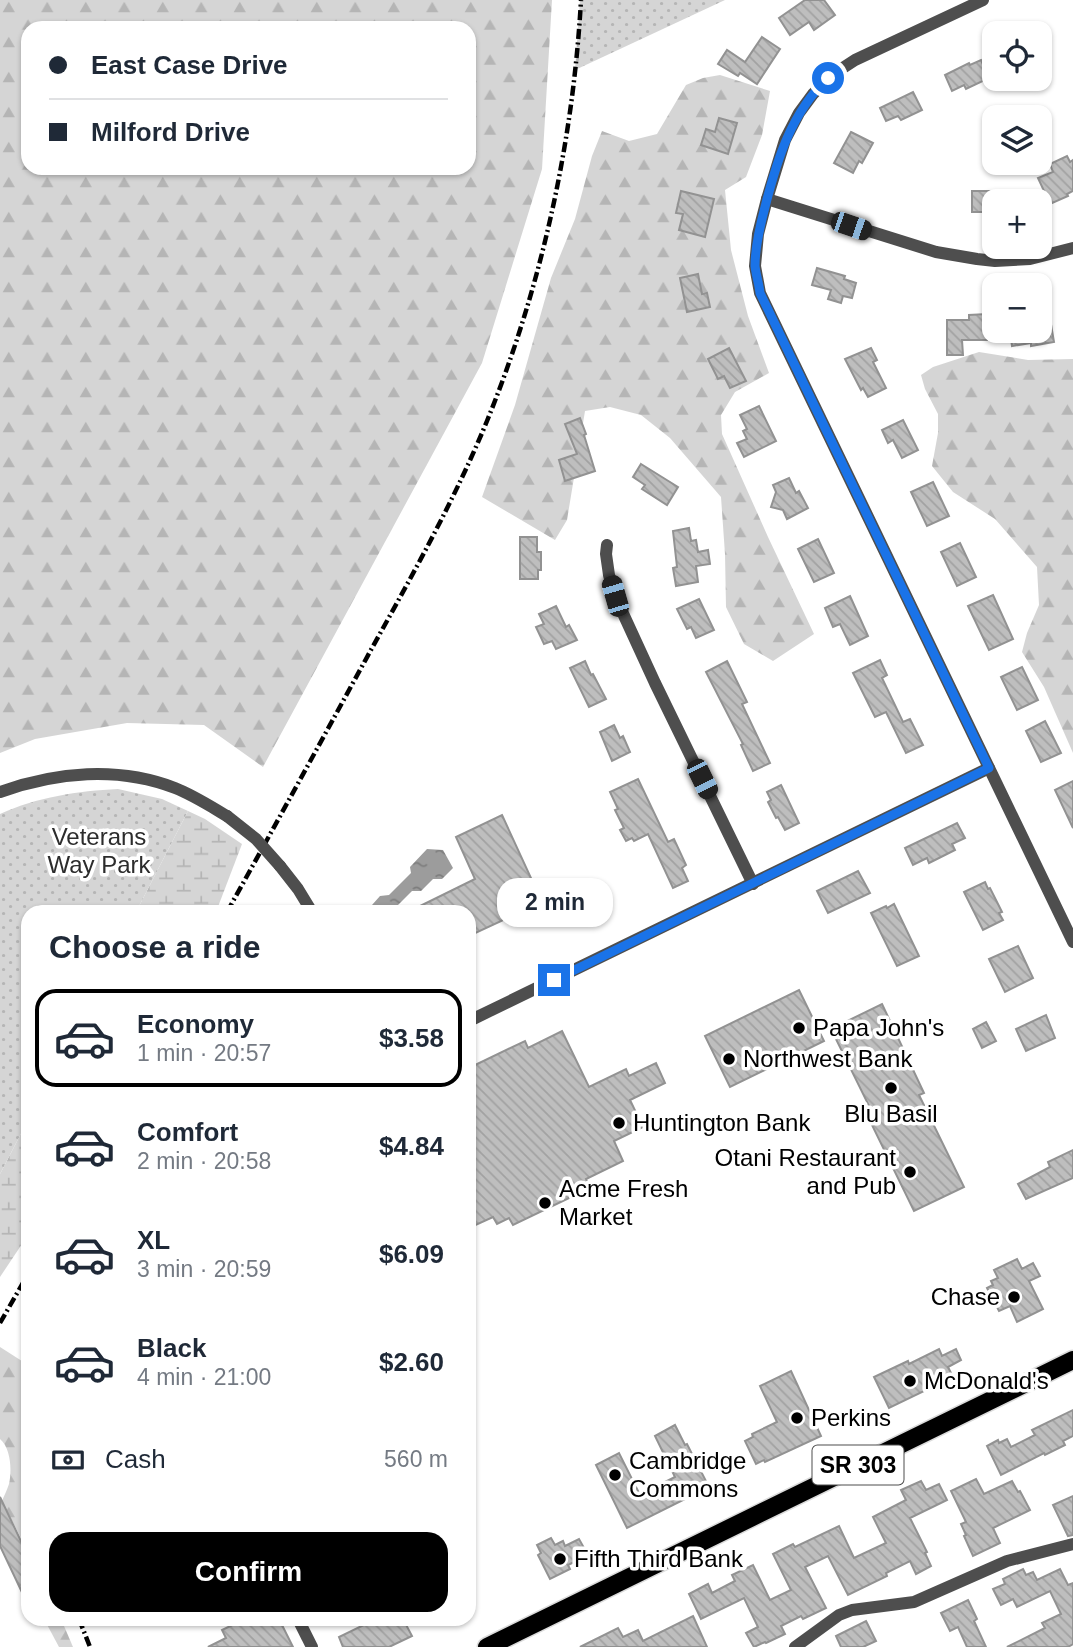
<!DOCTYPE html>
<meta charset="utf-8">
<style>
body{margin:0;font-family:Helvetica,sans-serif;background:#f2f2f3;color:#1f2937;height:100vh;display:flex;flex-direction:column;font-size:26px;white-space:nowrap}
*{box-sizing:border-box;margin:0}
p{font-size:23px;color:#747a83}
.icon{flex:none;width:38px;height:38px;fill:none;stroke:currentColor;stroke-width:2;stroke-linecap:round;stroke-linejoin:round}
.map{position:relative;flex:1;overflow:hidden}
.details{position:absolute;left:21px;top:905px;width:455px;height:721px;display:flex;flex-direction:column;background:#fff;border-radius:21px;box-shadow:0 2px 5px #0004}
.details>*{flex:none}
.top-card{position:absolute;left:21px;top:21px;width:455px;height:154px;border-radius:21px;box-shadow:0 2px 5px #0004;display:grid;align-content:center;height:154px;padding:0 28px;background:#fff}
.tools{position:absolute;left:982px;top:21px;display:grid;gap:14px}
.tools a{display:grid;place-items:center;width:70px;height:70px;border-radius:14px;background:#fff;box-shadow:0 2px 5px #0004;font-size:35px}
.end{position:absolute;width:32px;height:32px;margin:-16px;border:9px solid #1a73e8;background:#fff;box-shadow:0 0 0 4px #fff}
.from{border-radius:50%}
.bubble{position:absolute;height:49px;border-radius:21px;background:#fff;box-shadow:0 2px 5px #0004;font-size:23px;font-weight:700;line-height:49px;text-align:center}
.car{position:absolute;width:21px;height:42px;margin:-21px -10px;border-radius:9px;box-shadow:0 0 5px 2px #0007;background:linear-gradient(#222 24%,#8ab4d8 0 40%,#222 0 76%,#8ab4d8 0 86%,#222 0)}
.top-card b{display:flex;align-items:center;gap:24px;height:66px;font-size:26px}
.top-card b+b{border-top:2px solid #e0e1e3}
.top-card i{width:18px;height:18px;background:#1f2937}
ul{padding:0;list-style:none}
li{display:flex;align-items:center;gap:21px;height:98px;margin:0 14px 10px;padding:0 14px;border:4px solid transparent;border-radius:21px}
li div{flex:1}
li b{display:block;font-size:26px}
li em{font-style:normal;font-weight:700}
li.active{border-color:#000}
li>.icon{width:63px;height:63px;stroke-width:1.5}
h2{padding:0 28px;font-size:32px;line-height:84px}
.pay{display:flex;align-items:center;gap:18px;height:77px;padding:0 28px;font-size:26px}
.pay p{margin-inline-start:auto}
.action{display:flex;gap:14px;margin-top:auto;padding:14px 28px}
.action a{flex:1;height:80px;border-radius:21px;background:#000;color:#fff;font-size:28px;font-weight:700;line-height:80px;text-align:center}
.map>svg:first-child{display:block}
</style>
<div class="map">
<svg width="1073" height="1647" viewBox="0 0 1073 1647">
<defs>
<pattern id="forest-firs" width="22" height="20" patternUnits="userSpaceOnUse" patternTransform="scale(1.75)"><rect width="22" height="20" fill="#d5d5d5"/><path d="M5 1l3.5 6h-7zM16 11l3.5 6h-7z" fill="#b5b5b5"/></pattern>
<pattern id="wetland-marsh" width="20" height="14" patternUnits="userSpaceOnUse" patternTransform="scale(1.75)"><rect width="20" height="14" fill="#d5d5d5"/><path d="M1 5h8M5 5V1M11 12h8M15 12V8" fill="none" stroke="#b5b5b5"/></pattern>
<pattern id="park-dots" width="8" height="8" patternUnits="userSpaceOnUse" patternTransform="scale(1.75)"><rect width="8" height="8" fill="#d5d5d5"/><path d="M2 2h.1M6 6h.1" fill="none" stroke="#b5b5b5" stroke-width="1.8" stroke-linecap="round"/></pattern>
<pattern id="water-ripples" width="26" height="14" patternUnits="userSpaceOnUse" patternTransform="scale(1.75)"><rect width="26" height="14" fill="#9c9c9c"/><path d="M2 4q2-2 4 0t4 0M15 11q2-2 4 0t4 0" fill="none" stroke="#7d7d7d"/></pattern>
<pattern id="building-back-hatch" width="6" height="6" patternUnits="userSpaceOnUse" patternTransform="scale(1.75)"><rect width="6" height="6" fill="#bebebe"/><path d="M-1 5l2 2M0 0l6 6M5-1l2 2" fill="none" stroke="#a2a2a2"/></pattern>
</defs>
<rect width="100%" height="100%" fill="#fff"/>
<g fill="url(#forest-firs)" fill-rule="evenodd">
<path d="M 0,0 L 552,0 L 542,169 L 482,363 L 263,767 L 204,725 L 127,723 L 35,739 L 0,753 ZM 469,28 L 469,168 L 28,168 L 28,28 Z"/>
<polygon points="720,75 770,91 762,135 746,177 725,190 731,250 748,316 769,373 735,392 721,415 722,434 768,537 814,634 773,661 744,644 726,607 725,554 721,497 670,438 641,415 610,407 585,411 567,520 555,540 482,497 515,405 551,278 575,219 592,156 602,131 629,141 657,134 686,85 703,78"/>
<polygon points="979,352 1028,360 1073,359 1073,753 1044,687 1022,652 1027,633 1039,605 1037,567 995,519 953,492 932,466 938,433 938,414 925,389 921,375 933,367"/>
<path d="M 0,1347 L 25,1363 L 28,1389 L 28,1552 L 2,1501 C 4,1496 7,1490 9,1484 C 12,1471 11,1448 0,1439 Z"/>
<polygon points="44,1619 61,1619 73,1647 59,1647"/>
</g>
<g fill="url(#wetland-marsh)">
<polygon points="188,811 205,819 242,844 216,912 136,912"/>
<polygon points="28,1120 28,1235 0,1277 0,1174"/>
</g>
<g fill="url(#park-dots)">
<polygon points="580,0 725,0 575,70"/>
<path d="M 118,789 L 162,799 L 188,811 L 136,912 L 28,912 L 28,1120 L 0,1174 L 0,814 C 37,797 78,791 118,789 Z"/>
</g>
<polygon fill="url(#water-ripples)" points="427,849 443,850 453,868 442,879 433,879 421,891 412,891 391,912 372,912 372,905 380,896 389,895 411,873 410,867"/>
<g fill="url(#building-back-hatch)" stroke="#929292" stroke-width="2">
<polygon points="805,0 824,0 835,15 814,30 809,22 790,35 779,18"/>
<polygon points="762,37 780,49 757,84 740,73 738,76 718,64 727,50 745,62"/>
<polygon points="981,60 989,78 966,89 964,85 952,91 945,75 969,63 970,65"/>
<polygon points="913,92 922,110 901,120 898,116 886,121 880,108"/>
<polygon points="719,118 737,123 728,154 701,145 706,129 715,132"/>
<polygon points="851,132 873,143 862,163 859,161 853,173 834,163"/>
<polygon points="1067,156 1070,162 1073,160 1073,191 1067,194 1068,196 1050,204 1038,178 1053,172 1050,164"/>
<polygon points="681,191 714,199 705,237 679,230 683,214 676,213"/>
<rect x="972" y="191" width="22" height="21"/>
<polygon points="817,268 845,276 844,279 856,283 852,298 843,296 841,303 828,299 831,290 812,285"/>
<polygon points="698,274 702,294 707,293 710,307 687,312 680,278"/>
<polygon points="1046,295 1054,342 1031,346 1031,343 1012,346 1010,331 1040,331 1040,296"/>
<polygon points="987,314 987,340 962,340 963,355 947,355 947,320 969,320 969,315"/>
<polygon points="729,348 746,381 730,388 724,376 718,379 708,359"/>
<polygon points="871,348 877,360 873,362 886,388 868,397 863,388 861,390 845,359"/>
<polygon points="759,406 776,441 744,457 737,443 747,439 743,431 747,429 740,415"/>
<polygon points="580,418 586,434 584,435 595,471 565,481 559,460 577,454 565,424"/>
<polygon points="903,420 918,450 902,458 893,440 888,443 882,430"/>
<polygon points="641,464 678,487 667,505 642,489 645,485 633,477"/>
<polygon points="789,478 796,493 799,491 808,508 787,519 783,510 771,507 776,492 773,485"/>
<polygon points="933,482 949,516 927,526 911,492"/>
<polygon points="689,528 691,541 696,540 698,552 708,550 710,564 696,566 698,582 676,586 673,568 677,567 673,531"/>
<polygon points="520,537 537,537 537,552 541,552 541,570 538,570 538,579 520,579"/>
<polygon points="818,539 834,573 814,582 798,549"/>
<polygon points="960,543 976,577 957,586 941,552"/>
<polygon points="993,595 1013,639 989,650 968,606"/>
<polygon points="850,596 868,636 850,645 840,624 833,627 825,608"/>
<polygon points="699,599 714,630 696,638 691,627 687,629 677,609"/>
<polygon points="556,606 566,627 569,625 577,640 556,649 552,641 544,644 536,627 544,624 539,614"/>
<polygon points="880,660 887,675 882,678 903,722 910,719 923,745 906,753 886,712 875,717 853,673"/>
<polygon points="585,661 591,675 593,674 606,699 589,707 570,668"/>
<polygon points="727,661 747,702 742,704 770,763 753,771 741,745 743,744 706,672"/>
<polygon points="1022,667 1038,700 1017,710 1001,677"/>
<polygon points="1045,721 1061,753 1041,762 1026,731"/>
<polygon points="614,725 620,738 623,736 630,752 612,761 600,732"/>
<polygon points="638,779 668,842 674,839 686,865 682,868 688,881 673,888 648,834 634,841 632,838 626,841 620,830 624,828 615,810 618,809 610,792"/>
<polygon points="1073,781 1073,828 1055,790"/>
<polygon points="781,785 799,823 785,830 778,817 776,818 768,802 771,800 767,792"/>
<polygon points="502,815 542,902 469,936 469,912 408,912 475,879 456,837"/>
<polygon points="957,823 965,838 952,844 955,850 929,863 927,858 913,865 905,848"/>
<polygon points="858,871 870,893 828,913 817,891"/>
<polygon points="985,882 988,889 990,888 1002,912 999,913 1003,920 983,930 964,892"/>
<polygon points="894,904 919,956 897,966 871,913 886,906 887,908"/>
<polygon points="1018,946 1033,978 1005,992 989,959"/>
<polygon points="799,990 824,1041 730,1087 705,1036"/>
<polygon points="882,1004 924,1093 919,1095 964,1187 914,1211 870,1121 875,1118 831,1029"/>
<polygon points="1046,1015 1055,1038 1026,1051 1016,1029"/>
<polygon points="986,1022 996,1041 982,1048 973,1029"/>
<polygon points="562,1031 589,1087 626,1069 629,1076 656,1063 665,1083 630,1100 643,1127 614,1141 623,1161 586,1179 590,1188 513,1225 509,1218 497,1224 493,1217 469,1228 469,1068 525,1041 528,1048"/>
<polygon points="1073,1150 1073,1178 1026,1199 1018,1184 1050,1167 1048,1162"/>
<polygon points="1017,1259 1022,1269 1033,1263 1040,1276 1029,1281 1043,1309 1017,1322 1010,1306 999,1311 987,1288 993,1285 991,1281 998,1278 994,1270"/>
<polygon points="939,1349 942,1356 956,1349 961,1360 948,1367 953,1377 889,1408 874,1377 908,1361 909,1364"/>
<polygon points="791,1371 821,1436 765,1462 764,1460 756,1464 745,1441 753,1437 752,1434 777,1422 760,1386"/>
<polygon points="1073,1410 1073,1436 1063,1441 1065,1445 1045,1455 1044,1453 1001,1475 987,1446 998,1440 999,1443 1007,1439 1011,1447 1035,1435 1032,1430"/>
<polygon points="675,1425 685,1445 687,1444 709,1487 627,1528 596,1465 619,1453 640,1495 661,1484 675,1477 655,1436"/>
<polygon points="976,1479 984,1494 1012,1481 1018,1492 1020,1491 1030,1510 993,1528 1000,1543 973,1556 964,1536 966,1535 961,1524 966,1522 951,1491"/>
<polygon points="921,1481 926,1490 939,1484 947,1500 910,1518 927,1552 925,1553 931,1566 916,1574 910,1561 886,1573 887,1576 848,1595 828,1556 805,1567 826,1608 803,1619 801,1616 781,1626 785,1634 766,1643 765,1642 754,1647 746,1633 758,1627 744,1598 701,1619 689,1594 708,1584 712,1593 735,1581 732,1575 753,1565 770,1600 791,1590 773,1554 793,1544 795,1547 839,1526 854,1558 886,1543 873,1517 906,1500 901,1490"/>
<polygon points="1073,1496 1073,1535 1068,1536 1053,1505"/>
<polygon points="0,1497 28,1556 28,1605 0,1546"/>
<polygon points="551,1538 555,1545 563,1541 565,1546 579,1539 588,1555 568,1565 570,1569 550,1579 538,1555 541,1553 537,1545"/>
<polygon points="1023,1569 1026,1575 1033,1572 1037,1580 1060,1569 1068,1585 1073,1583 1073,1644 1068,1647 1007,1647 1045,1628 1042,1623 1061,1614 1050,1591 1017,1607 1013,1599 1001,1605 993,1589 1005,1584 1003,1579"/>
<polygon points="968,1600 977,1619 974,1621 986,1647 967,1647 958,1627 950,1631 941,1613"/>
<polygon points="693,1616 707,1647 580,1647 618,1628 623,1637 638,1630 643,1641"/>
<polygon points="245,1619 251,1619 254,1624 265,1619 279,1619 293,1647 208,1647 226,1638 222,1630"/>
<polygon points="376,1619 403,1619 412,1636 389,1647 343,1647 339,1637"/>
<polygon points="866,1621 876,1641 863,1647 841,1647 836,1636"/>
</g>
<g fill="none" stroke-linecap="round" stroke-linejoin="round">
<g stroke="#dbdbdb" stroke-width="21">
<polyline id="primary" points="487,1647 1073,1360"/>
</g>
<g stroke="#4e4e4e" stroke-width="12">
<polyline points="983,0 855,60 832,75 813,94 799,113 785,140 767,199 758,234 755,266 760,293 1073,942"/>
<polyline points="767,199 936,252 977,259 995,261 1030,259 1073,248"/>
<polyline points="607,545 606,554 609,575 615,596 655,683 753,884"/>
<path d="M 0,792 C 56,772 118,766 175,788 C 193,795 210,806 227,816"/>
<polyline points="280,866 298,889 312,912"/>
<polyline points="469,1021 989,768"/>
<polyline points="298,1619 312,1647"/>
<polyline points="795,1647 839,1615 852,1610 914,1602 1007,1561 1073,1544"/>
</g>
<use href="#primary" stroke="#000" stroke-width="18"/>
<g stroke="#000" stroke-width="4.5" stroke-dasharray="10 3.5 2 3.5" stroke-linecap="butt">
<path d="M 227,912 C 276,824 324,736 372,648 C 413,574 455,499 487,421 C 541,288 573,144 581,0"/>
<polyline points="0,1323 28,1274"/>
<polyline points="79,1619 90,1647"/>
</g>
<polyline stroke="#4e4e4e" stroke-width="12" points="227,816 256,839 280,866"/>
</g>
<g fill="none" stroke-linecap="round" stroke-linejoin="round">
<path stroke="#1a73e8" stroke-width="9" d="M 554,980 L 989,768 L 760,293 C 759,284 756,275 755,266 C 755,247 760,226 765,207 C 777,160 791,113 828,78"/>
</g>
<g fill="#000" stroke="#fff" stroke-width="2.5">
<circle cx="799" cy="1028" r="7"/>
<circle cx="729" cy="1059" r="7"/>
<circle cx="891" cy="1088" r="7"/>
<circle cx="619" cy="1123" r="7"/>
<circle cx="910" cy="1172" r="7"/>
<circle cx="545" cy="1203" r="7"/>
<circle cx="1014" cy="1297" r="7"/>
<circle cx="910" cy="1381" r="7"/>
<circle cx="797" cy="1418" r="7"/>
<circle cx="615" cy="1475" r="7"/>
<circle cx="560" cy="1559" r="7"/>
</g>
<g text-anchor="middle" stroke-width="7" stroke-linejoin="round" paint-order="stroke">
<rect fill="#fff" stroke="#4c4c4c" stroke-width="2" x="812.5" y="1445.5" width="91" height="39" rx="5"/>
<g font-size="23" font-weight="bold" fill="#000">
<text x="858" y="1473">SR 303</text>
</g>
<g font-size="24" fill="#2c2c2c" stroke="#fff">
<text x="99" y="845">Veterans<tspan x="99" dy="28">Way Park</tspan></text>
</g>
<g font-size="24" fill="#000" stroke="#fff" text-anchor="start">
<text x="813" y="1036">Papa John's</text>
<text x="743" y="1067">Northwest Bank</text>
<text x="891" y="1122" text-anchor="middle">Blu Basil</text>
<text x="633" y="1131">Huntington Bank</text>
<text x="896" y="1166" text-anchor="end">Otani Restaurant<tspan x="896" dy="28">and Pub</tspan></text>
<text x="559" y="1197">Acme Fresh<tspan x="559" dy="28">Market</tspan></text>
<text x="1000" y="1305" text-anchor="end">Chase</text>
<text x="924" y="1389">McDonald's</text>
<text x="811" y="1426">Perkins</text>
<text x="629" y="1469">Cambridge<tspan x="629" dy="28">Commons</tspan></text>
<text x="574" y="1567">Fifth Third Bank</text>
</g>
</g>
</svg>
<div class="tools">
<a><svg class="icon" aria-label="locate" viewBox="0 0 24 24"><circle cx="12" cy="12" r="6"/><path d="M12 2v4M12 18v4M2 12h4M18 12h4"/></svg></a>
<a><svg class="icon" aria-label="layers" viewBox="0 0 24 24"><path d="M12 4l9 5-9 5-9-5zM3 14l9 5 9-5"/></svg></a>
<a>+</a>
<a>−</a>
</div>
<i class="end from" style="left:828px;top:78px"></i>
<i class="end" style="left:554px;top:980px"></i>
<div class="bubble" style="left:497px;top:878px;width:116px">2 min</div>
<i class="car" style="left:851px;top:226px;rotate:109deg"></i>
<i class="car" style="left:615px;top:596px;rotate:344deg"></i>
<i class="car" style="left:702px;top:779px;rotate:154deg"></i>
<div class="top-card">
<b><i class="from"></i>East Case Drive</b>
<b><i></i>Milford Drive</b>
</div>
<section class="details">
<h2>Choose a ride</h2>
<ul>
<li class="active"><svg class="icon" aria-label="car" viewBox="0 0 24 24"><path d="M5 17H2v-5l4-1 3-4h7l3 4 3 1v5h-3M9 17h6M6 11h13"/><circle cx="7" cy="17" r="2"/><circle cx="17" cy="17" r="2"/></svg><div><b>Economy</b><p>1 min · 20:57</p></div><em>$3.58</em></li>
<li><svg class="icon" aria-label="car" viewBox="0 0 24 24"><path d="M5 17H2v-5l4-1 3-4h7l3 4 3 1v5h-3M9 17h6M6 11h13"/><circle cx="7" cy="17" r="2"/><circle cx="17" cy="17" r="2"/></svg><div><b>Comfort</b><p>2 min · 20:58</p></div><em>$4.84</em></li>
<li><svg class="icon" aria-label="car" viewBox="0 0 24 24"><path d="M5 17H2v-5l4-1 3-4h7l3 4 3 1v5h-3M9 17h6M6 11h13"/><circle cx="7" cy="17" r="2"/><circle cx="17" cy="17" r="2"/></svg><div><b>XL</b><p>3 min · 20:59</p></div><em>$6.09</em></li>
<li><svg class="icon" aria-label="car" viewBox="0 0 24 24"><path d="M5 17H2v-5l4-1 3-4h7l3 4 3 1v5h-3M9 17h6M6 11h13"/><circle cx="7" cy="17" r="2"/><circle cx="17" cy="17" r="2"/></svg><div><b>Black</b><p>4 min · 21:00</p></div><em>$2.60</em></li>
</ul>
<div class="pay"><svg class="icon" aria-label="cash" viewBox="0 0 24 24"><path d="M3 7h18v10H3z"/><circle cx="12" cy="12" r="2"/></svg>Cash<p>560 m</p></div>
<div class="action"><a>Confirm</a></div>
</section>
</div>
